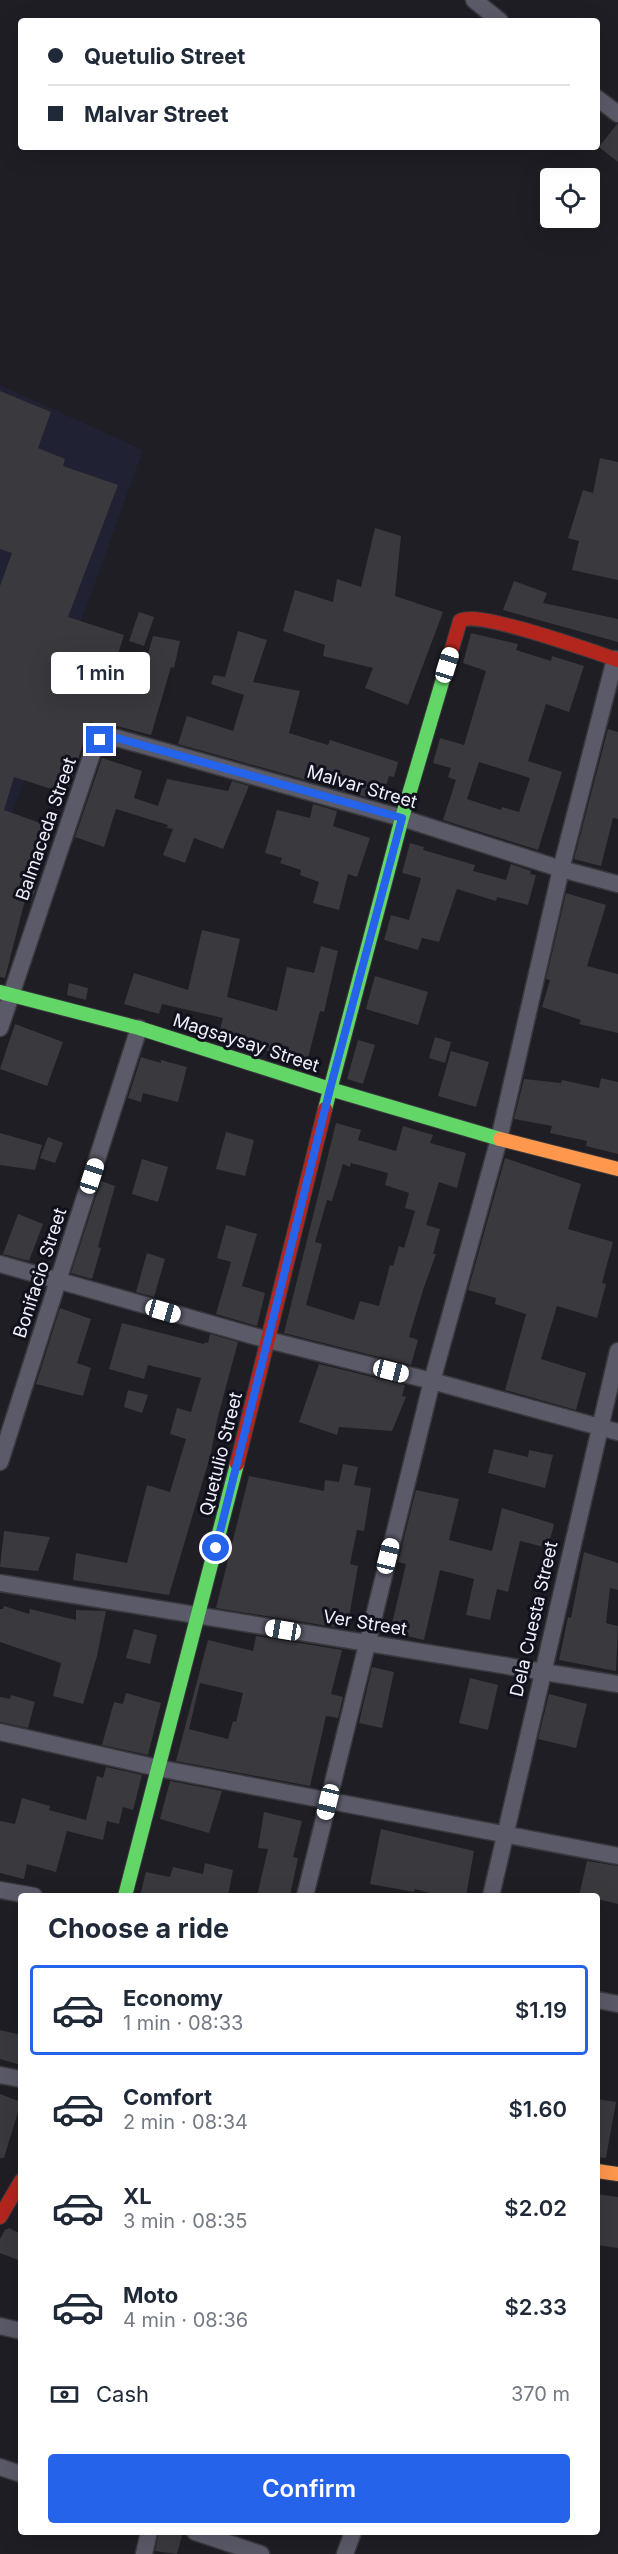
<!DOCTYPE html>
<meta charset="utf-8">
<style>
body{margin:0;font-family:Inter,sans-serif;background:#f6f6f7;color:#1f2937;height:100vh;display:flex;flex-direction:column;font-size:22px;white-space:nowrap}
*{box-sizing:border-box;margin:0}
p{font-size:20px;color:#747a83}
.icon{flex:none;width:33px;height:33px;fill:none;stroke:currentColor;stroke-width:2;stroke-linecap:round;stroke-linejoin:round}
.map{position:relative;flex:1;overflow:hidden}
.sheet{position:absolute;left:18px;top:1893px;width:582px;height:642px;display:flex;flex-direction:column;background:#fff;border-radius:6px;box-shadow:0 6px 24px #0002}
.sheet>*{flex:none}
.banner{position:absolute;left:18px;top:18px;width:582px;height:132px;border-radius:6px;box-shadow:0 6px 24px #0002;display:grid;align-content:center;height:132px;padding:0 30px;background:#fff}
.fabs{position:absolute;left:540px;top:168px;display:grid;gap:12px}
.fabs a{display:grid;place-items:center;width:60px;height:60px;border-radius:6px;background:#fff;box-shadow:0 6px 24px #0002;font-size:30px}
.end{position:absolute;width:27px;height:27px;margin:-14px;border:8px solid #2563eb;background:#fff;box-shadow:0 0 0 3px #fff}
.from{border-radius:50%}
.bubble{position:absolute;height:42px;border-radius:6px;background:#fff;box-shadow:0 6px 24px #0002;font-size:20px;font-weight:600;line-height:42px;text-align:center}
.car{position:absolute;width:18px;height:36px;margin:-18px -9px;border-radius:8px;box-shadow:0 0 4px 2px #0007;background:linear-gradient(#fff 24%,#345 0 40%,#fff 0 76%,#345 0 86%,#fff 0)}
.banner b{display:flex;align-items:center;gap:21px;height:57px;font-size:22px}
.banner b+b{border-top:2px solid #e0e1e3}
.banner i{width:15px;height:15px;background:#1f2937}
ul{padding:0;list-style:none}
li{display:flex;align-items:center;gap:18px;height:90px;margin:0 12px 9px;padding:0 18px;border:3px solid transparent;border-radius:6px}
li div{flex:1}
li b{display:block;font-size:22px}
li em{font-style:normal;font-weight:600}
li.on{border-color:#2563eb}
li>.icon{width:54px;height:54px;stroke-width:1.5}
h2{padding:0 30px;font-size:27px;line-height:72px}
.pay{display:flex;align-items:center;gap:15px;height:66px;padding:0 30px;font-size:22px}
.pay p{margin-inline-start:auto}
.action{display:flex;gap:12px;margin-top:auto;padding:12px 30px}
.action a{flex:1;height:69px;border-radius:6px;background:#2563eb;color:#fff;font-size:24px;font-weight:600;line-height:69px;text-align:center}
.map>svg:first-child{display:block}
</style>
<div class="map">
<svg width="618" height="2554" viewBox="0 0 618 2554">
<rect width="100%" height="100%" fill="#1e1e24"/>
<polygon fill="#202132" points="0,385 143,450 0,847"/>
<g fill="#39393e" fill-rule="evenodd">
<polygon points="617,124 618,124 618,162 599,147"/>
<polygon points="0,391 51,412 38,448 65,459 63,466 118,485 68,617 124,635 108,686 137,693 153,636 180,641 174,668 171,667 151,735 117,726 114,728 90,722 67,794 14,777 4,810 54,828 34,883 37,884 31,902 25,900 5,978 0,977 0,586 12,553 0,549"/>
<polygon points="600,458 618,462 618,580 572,570 579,541 568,538 583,490 593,493"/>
<polygon points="375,528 401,536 395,596 443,612 408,705 365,688 373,668 323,656 325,645 283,631 295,590 333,602 337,579 361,587"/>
<polygon points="514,581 547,593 543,603 618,619 618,642 503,610"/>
<polygon points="139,612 154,617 144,646 129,641"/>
<polygon points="238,631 267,640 253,682 300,691 289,733 328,745 330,740 398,762 394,777 389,776 381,801 178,744 187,716 233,731 244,695 211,684 214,675 225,677"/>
<path d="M 471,633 L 518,644 L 516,650 L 551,661 L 552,656 L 584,666 L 569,712 L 546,704 L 528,761 L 562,772 L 538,850 L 443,820 L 456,780 L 448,777 L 451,768 L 433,763 L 440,738 L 464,745 L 486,671 L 463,663 ZM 479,762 L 530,778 L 519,812 L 502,807 L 501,810 L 467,799 Z"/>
<polygon points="608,729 618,732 618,819 613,818 601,866 574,859"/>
<polygon points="102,758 142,771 134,798 158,806 167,779 228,791 232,781 249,786 223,849 194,838 185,863 163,855 173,829 167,828 168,825 116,809 104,847 75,837"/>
<polygon points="313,804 337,811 333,826 370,838 357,877 348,874 339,910 313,903 319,882 300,875 301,870 280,863 282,858 265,853 277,810 310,818"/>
<polygon points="410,843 424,847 423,850 475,865 473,871 506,880 511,864 531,871 530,874 536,875 528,905 497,897 496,901 457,889 439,942 422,938 418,950 384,940 391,915 409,920 421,878 402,873"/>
<polygon points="566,893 606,905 587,966 618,974 618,1033 579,1024 581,1020 542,1007 550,980 546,979"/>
<polygon points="202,930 240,939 227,997 277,1011 287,967 314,973 321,946 338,951 324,1012 320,1011 307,1062 218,1037 223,1018 162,1004 159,1014 124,1004 134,973 188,990"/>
<polygon points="375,976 428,992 418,1025 366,1009"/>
<polygon points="69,983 88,988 86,1000 67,995"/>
<polygon points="15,1024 63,1042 47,1086 0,1069"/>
<polygon points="435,1037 451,1042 445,1063 429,1058"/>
<polygon points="358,1040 375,1045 363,1084 347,1079"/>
<polygon points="451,1051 489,1062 476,1107 438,1096"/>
<polygon points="141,1057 161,1063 161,1060 187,1067 178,1102 143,1093 141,1102 128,1098"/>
<polygon points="601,1078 618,1082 618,1154 586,1146 587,1141 550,1133 552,1126 514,1119 524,1079 561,1083 562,1080 599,1088"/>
<path d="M 336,1123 L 361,1130 L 358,1140 L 396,1151 L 403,1126 L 433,1135 L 430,1143 L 466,1153 L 457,1188 L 439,1182 L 426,1225 L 440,1229 L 433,1254 L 436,1254 L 423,1290 L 409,1337 L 418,1340 L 411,1365 L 284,1333 ZM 351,1163 L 388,1173 L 385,1185 L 409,1193 L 405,1208 L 415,1211 L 404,1248 L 399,1246 L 393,1266 L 390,1265 L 379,1306 L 360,1301 L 354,1320 L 306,1305 L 322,1244 L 315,1242 L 327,1200 L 332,1201 L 343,1164 L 350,1167 Z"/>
<polygon points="226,1132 254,1140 245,1176 216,1169"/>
<polygon points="0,1133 42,1145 35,1170 0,1165"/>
<polygon points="48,1137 63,1143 55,1163 40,1158"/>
<polygon points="505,1158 581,1184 568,1229 613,1242 602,1283 606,1284 597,1318 557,1306 541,1359 586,1373 576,1410 505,1390 526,1314 495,1304 496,1298 468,1290"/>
<polygon points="142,1159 168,1167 158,1202 132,1194"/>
<polygon points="101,1181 115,1186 98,1247 101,1248 92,1279 71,1273"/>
<polygon points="18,1214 43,1224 29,1261 3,1254"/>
<polygon points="226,1225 257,1234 242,1286 265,1293 257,1326 216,1314 231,1262 217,1258"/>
<polygon points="147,1253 165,1259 154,1297 136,1292"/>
<polygon points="60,1308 91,1319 77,1363 91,1368 83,1396 36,1384"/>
<polygon points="122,1323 204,1344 205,1342 208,1343 210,1334 238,1342 217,1420 211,1453 169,1595 73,1580 76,1553 127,1563 147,1485 170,1492 186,1439 170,1434 177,1408 191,1412 201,1378 148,1365 144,1379 109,1369"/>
<polygon points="319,1364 405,1385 402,1396 406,1397 392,1431 339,1427 337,1435 299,1422"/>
<polygon points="128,1390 148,1395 142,1413 124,1407"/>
<polygon points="494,1449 528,1457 529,1450 553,1455 545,1488 488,1473"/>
<polygon points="343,1464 358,1467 354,1485 371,1488 364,1531 357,1530 350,1564 358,1566 347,1629 216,1608 249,1476 324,1491 325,1480 339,1482"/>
<polygon points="416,1490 459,1499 449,1540 492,1551 502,1508 554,1524 548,1548 520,1541 508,1592 497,1589 490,1620 466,1615 474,1579 440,1570 424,1640 390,1632 406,1564 398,1562"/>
<polygon points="4,1531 50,1537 38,1571 0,1567"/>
<polygon points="584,1552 618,1563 618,1590 610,1588 606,1623 618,1626 616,1671 559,1660 568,1617 571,1618"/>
<polygon points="4,1606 29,1614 30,1609 76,1620 76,1610 106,1611 97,1656 83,1704 53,1696 61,1663 0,1642 0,1609 3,1609"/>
<polygon points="134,1629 157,1635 150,1664 126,1658"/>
<path d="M 256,1636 L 342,1650 L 331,1694 L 343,1697 L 338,1718 L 326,1716 L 310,1786 L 176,1761 L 208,1640 L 253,1651 ZM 200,1683 L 243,1693 L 236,1722 L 233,1721 L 228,1739 L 189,1729 Z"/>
<polygon points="372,1667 394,1672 382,1728 359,1723"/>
<polygon points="470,1678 498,1685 488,1730 459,1723"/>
<polygon points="126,1693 161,1703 148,1755 102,1745 114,1702 123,1704"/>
<polygon points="549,1694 587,1704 576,1748 538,1739"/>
<polygon points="11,1695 35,1702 28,1728 0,1722 0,1697 10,1699"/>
<polygon points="106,1767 142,1775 133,1810 123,1807 119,1824 107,1821 103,1840 67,1831 56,1872 27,1864 24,1879 0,1873 0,1821 15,1824 22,1798 50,1806 49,1810 86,1820 97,1776 103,1778"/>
<polygon points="170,1781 222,1791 209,1833 160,1819"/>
<polygon points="264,1812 302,1821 293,1857 298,1858 290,1896 257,1896 268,1849 258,1848"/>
<polygon points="381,1829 474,1851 466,1896 441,1896 415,1889 414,1892 370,1884"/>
<polygon points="587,1861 618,1866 618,1904 597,1899 597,1896 579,1896"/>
<polygon points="205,1863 233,1870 228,1896 140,1896 146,1872 170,1877 173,1867 203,1874"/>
<polygon points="0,2030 21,2035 21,2065 0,2059"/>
<polygon points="0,2094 21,2102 4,2158 0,2158"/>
<polygon points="597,2099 616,2102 606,2158 597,2157"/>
<polygon points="597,2194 618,2197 618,2248 597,2245"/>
<polygon points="9,2228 21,2234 21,2261 0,2253 0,2239 5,2230"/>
<polygon points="159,2532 183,2532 177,2554 155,2551"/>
</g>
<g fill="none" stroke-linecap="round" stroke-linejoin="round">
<g stroke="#38383d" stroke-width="19">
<g id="street">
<polyline points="474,0 500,21"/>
<polyline points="597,98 618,114"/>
<polyline points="0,1028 95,745 100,740 117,738 402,818 561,869 618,884"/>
<polyline points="0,1264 268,1340 432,1381 618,1432"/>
<polyline points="0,1462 139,1028"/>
<polyline points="0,1583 618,1684"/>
<polyline points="0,1732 158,1768 618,1856"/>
<polyline points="0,1890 34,1896"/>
<polyline points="305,1896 432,1381 499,1139 561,869 615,659"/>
<polyline points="491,1896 618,1351"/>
<polyline points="597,2000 618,2004"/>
<polyline points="0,2075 21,2079"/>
<polyline points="0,2326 21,2331"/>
<polyline points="0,2467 21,2474"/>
<polyline points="195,2532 261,2554"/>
<polyline points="144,2554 149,2532"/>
<polyline points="345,2554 353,2532"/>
</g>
</g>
<g stroke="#38383d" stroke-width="16">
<g id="fast">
<polyline points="0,992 139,1028 330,1089 500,1139"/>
<polyline points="325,1109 402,818 448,662"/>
<polyline points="125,1896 237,1464"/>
</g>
</g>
<g stroke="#38383d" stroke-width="16">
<g id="slow">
<polyline points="500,1139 618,1169"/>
<polyline points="597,2171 618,2174"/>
</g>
</g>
<g stroke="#38383d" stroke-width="16">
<g id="jam">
<path d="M 448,662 L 460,621 C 475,609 594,652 618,660"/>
<polyline points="237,1464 325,1109"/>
<polyline points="0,2217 21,2181"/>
</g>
</g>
<use href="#street" stroke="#5a5a69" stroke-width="16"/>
<use href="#fast" stroke="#63d668" stroke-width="14"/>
<use href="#slow" stroke="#ff974d" stroke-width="14"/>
<use href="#jam" stroke="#b3261e" stroke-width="14"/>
</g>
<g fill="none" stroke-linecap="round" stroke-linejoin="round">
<polyline stroke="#2563eb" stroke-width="8" points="100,740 117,738 402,818 330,1089 216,1548"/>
</g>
<g text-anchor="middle" stroke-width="6" stroke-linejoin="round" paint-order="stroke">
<g font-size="18" fill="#eff0f9" stroke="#11111e">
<text transform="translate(362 787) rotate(16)" y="6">Malvar Street</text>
<text transform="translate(46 829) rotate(-71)" y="6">Balmaceda Street</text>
<text transform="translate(246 1043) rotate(18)" y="6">Magsaysay Street</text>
<text transform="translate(40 1273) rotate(-72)" y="6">Bonifacio Street</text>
<text transform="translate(221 1454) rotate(-76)" y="6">Quetulio Street</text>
<text transform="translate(534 1619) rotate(-77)" y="6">Dela Cuesta Street</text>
<text transform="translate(365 1623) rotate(9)" y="6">Ver Street</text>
</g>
</g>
</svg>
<div class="fabs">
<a><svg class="icon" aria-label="locate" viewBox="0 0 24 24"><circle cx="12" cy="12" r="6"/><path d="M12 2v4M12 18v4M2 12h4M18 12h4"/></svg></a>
</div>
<i class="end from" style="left:216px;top:1548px"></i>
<i class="end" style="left:100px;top:740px"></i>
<div class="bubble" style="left:51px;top:652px;width:99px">1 min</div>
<i class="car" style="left:447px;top:665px;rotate:17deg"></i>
<i class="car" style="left:92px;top:1176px;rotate:18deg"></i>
<i class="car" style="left:163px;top:1311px;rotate:106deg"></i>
<i class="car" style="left:391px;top:1371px;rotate:104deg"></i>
<i class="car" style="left:388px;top:1556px;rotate:14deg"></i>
<i class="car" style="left:283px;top:1630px;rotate:279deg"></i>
<i class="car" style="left:328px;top:1802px;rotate:194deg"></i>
<div class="banner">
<b><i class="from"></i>Quetulio Street</b>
<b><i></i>Malvar Street</b>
</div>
<section class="sheet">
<h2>Choose a ride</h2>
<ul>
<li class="on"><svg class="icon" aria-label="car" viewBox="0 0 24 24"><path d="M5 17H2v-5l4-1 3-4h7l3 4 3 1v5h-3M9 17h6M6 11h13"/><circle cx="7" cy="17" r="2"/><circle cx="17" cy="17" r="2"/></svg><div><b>Economy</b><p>1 min · 08:33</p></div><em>$1.19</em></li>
<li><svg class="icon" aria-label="car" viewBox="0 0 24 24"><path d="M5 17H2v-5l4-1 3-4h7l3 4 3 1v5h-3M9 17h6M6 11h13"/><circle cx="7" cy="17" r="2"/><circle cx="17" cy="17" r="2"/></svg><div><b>Comfort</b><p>2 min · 08:34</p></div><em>$1.60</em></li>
<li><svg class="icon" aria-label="car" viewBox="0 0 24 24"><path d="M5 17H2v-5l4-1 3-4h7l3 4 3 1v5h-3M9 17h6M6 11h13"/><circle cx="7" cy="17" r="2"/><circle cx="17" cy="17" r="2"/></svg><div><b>XL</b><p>3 min · 08:35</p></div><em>$2.02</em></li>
<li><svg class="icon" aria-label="car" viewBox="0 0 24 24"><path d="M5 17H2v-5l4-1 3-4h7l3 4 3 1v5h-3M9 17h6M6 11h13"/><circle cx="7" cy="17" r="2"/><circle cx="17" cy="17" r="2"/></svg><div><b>Moto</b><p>4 min · 08:36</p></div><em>$2.33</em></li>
</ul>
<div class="pay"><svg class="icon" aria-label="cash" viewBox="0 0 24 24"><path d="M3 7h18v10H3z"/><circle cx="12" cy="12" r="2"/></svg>Cash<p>370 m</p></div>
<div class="action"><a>Confirm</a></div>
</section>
</div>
